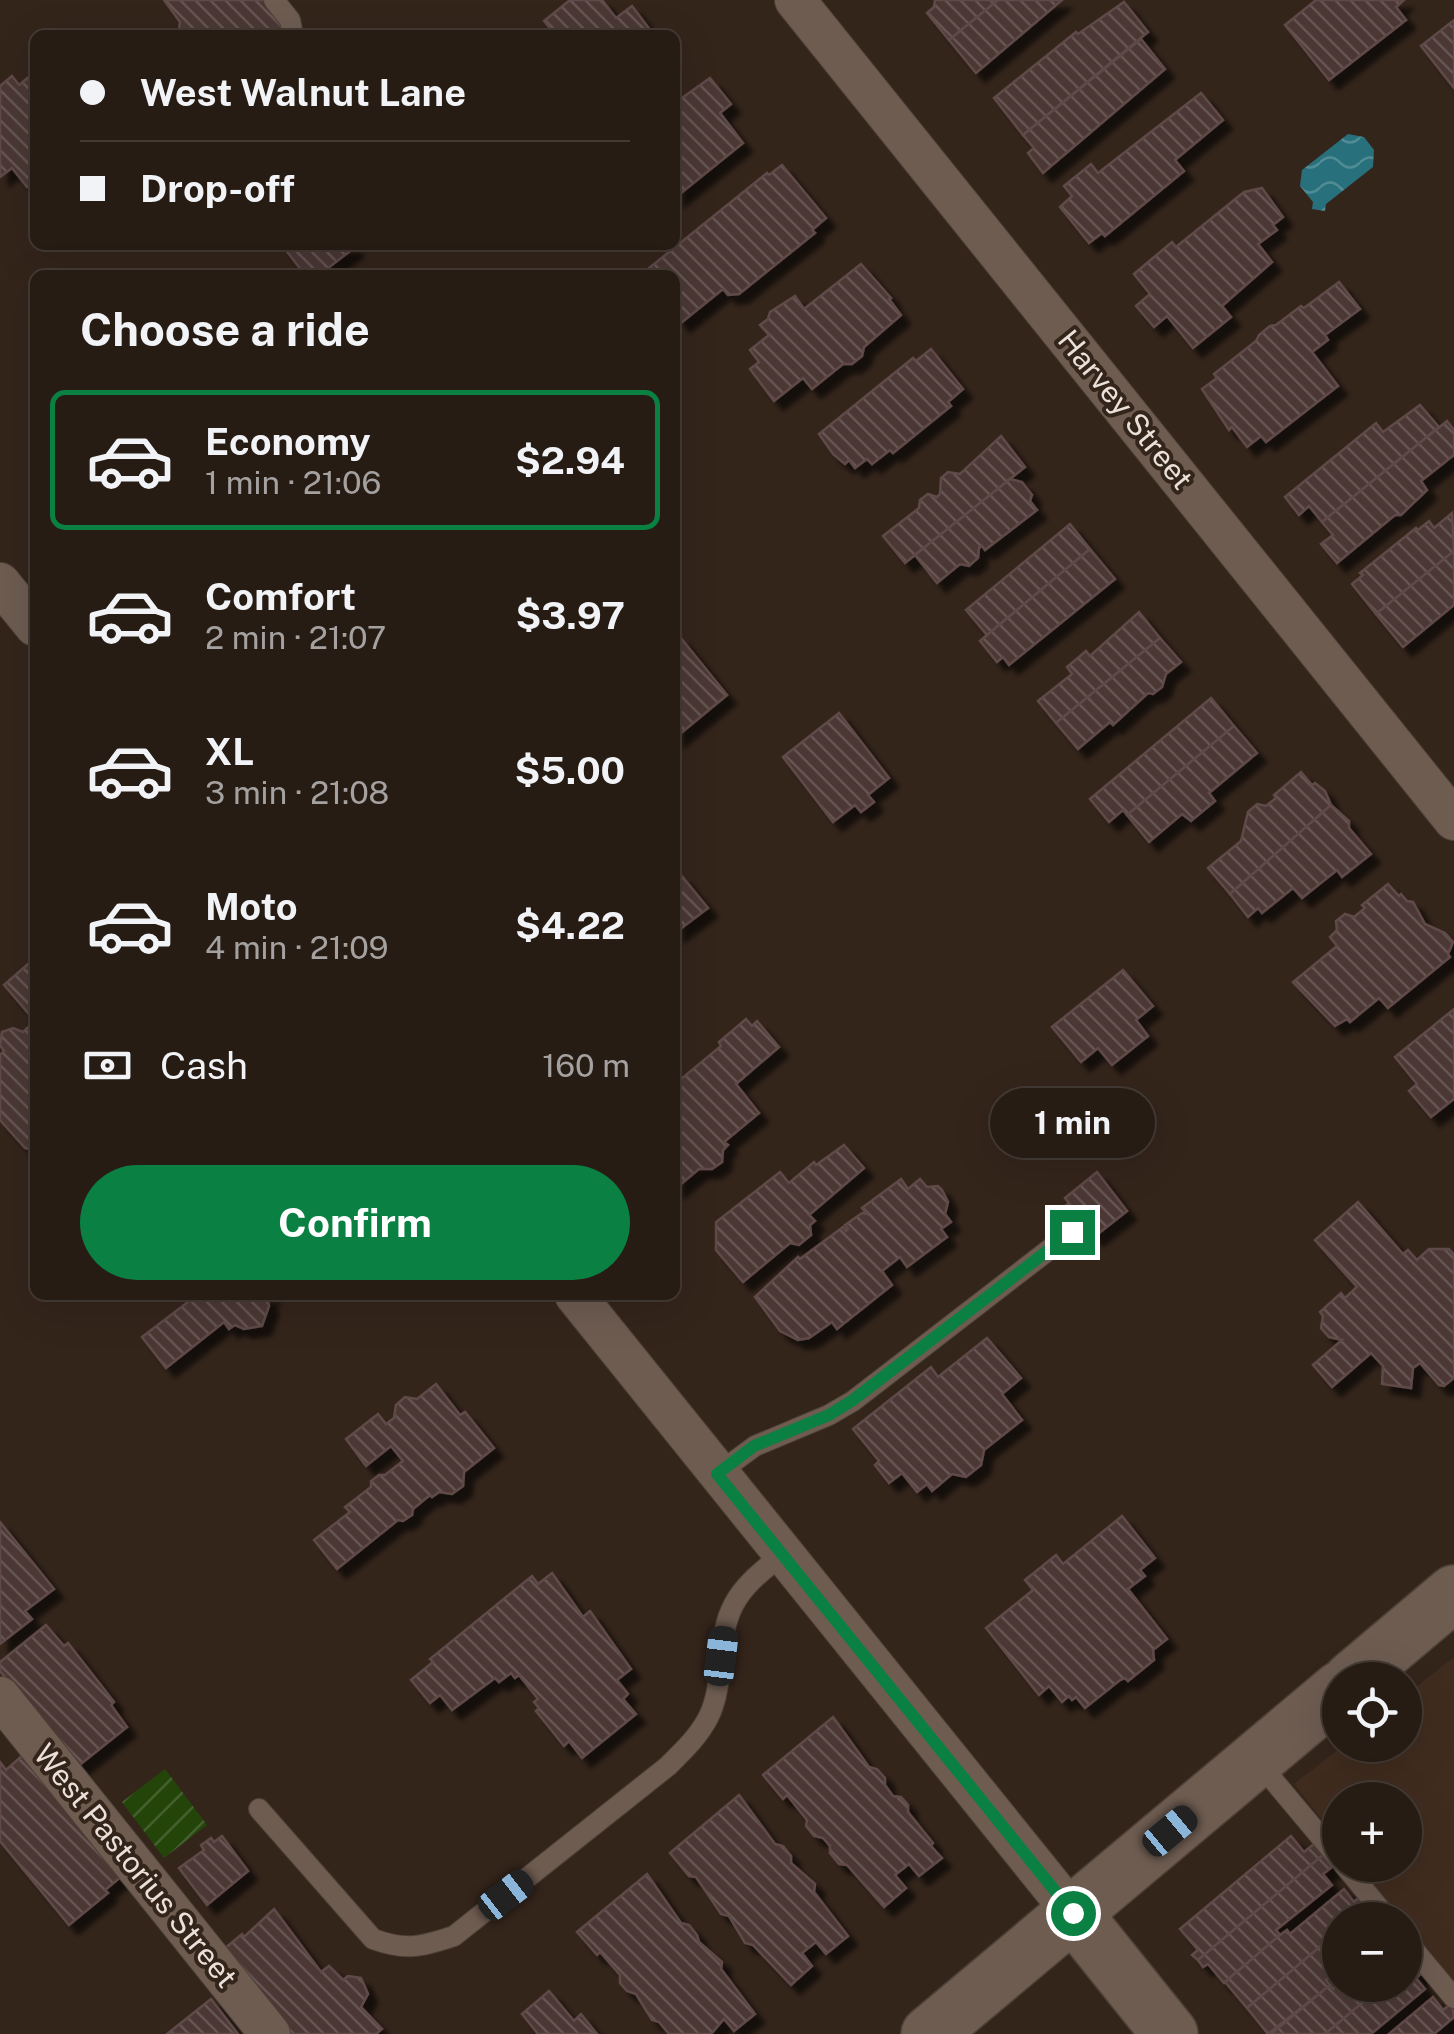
<!DOCTYPE html>
<meta charset="utf-8">
<style>
body{margin:0;font-family:"Public Sans",sans-serif;background:#2f251d;color:#f1f3f6;height:100vh;display:flex;flex-direction:column;font-size:38px;white-space:nowrap}
*{box-sizing:border-box;margin:0}
p{font-size:32px;color:#a4a1a0}
.icon{flex:none;width:55px;height:55px;fill:none;stroke:currentColor;stroke-width:2;stroke-linecap:round;stroke-linejoin:round}
.map{position:relative;flex:1;overflow:hidden}
.sheet{position:absolute;left:30px;top:270px;width:650px;height:1030px;display:flex;flex-direction:column;background:#271c14;border-radius:15px;box-shadow:0 10px 40px #0002,0 0 0 2px #433a34}
.sheet>*{flex:none}
.guide{position:absolute;left:30px;top:30px;width:650px;height:220px;border-radius:15px;box-shadow:0 10px 40px #0002,0 0 0 2px #433a34;display:grid;align-content:center;height:220px;padding:0 50px;background:#271c14}
.fabs{position:absolute;left:1322px;top:1662px;display:grid;gap:20px}
.fabs a{display:grid;place-items:center;width:100px;height:100px;border-radius:50%;background:#271c14;box-shadow:0 10px 40px #0002,0 0 0 2px #433a34;font-size:50px}
.end{position:absolute;width:45px;height:45px;margin:-22px;border:12px solid #0b8043;background:#fff;box-shadow:0 0 0 5px #fff}
.from{border-radius:50%}
.bubble{position:absolute;height:70px;border-radius:35px;background:#271c14;box-shadow:0 10px 40px #0002,0 0 0 2px #433a34;font-size:32px;font-weight:700;line-height:70px;text-align:center}
.car{position:absolute;width:30px;height:60px;margin:-30px -15px;border-radius:12px;box-shadow:0 0 8px 2px #0007;background:linear-gradient(#222 24%,#8ab4d8 0 40%,#222 0 76%,#8ab4d8 0 86%,#222 0)}
.guide b{display:flex;align-items:center;gap:35px;height:95px;font-size:38px}
.guide b+b{border-top:2px solid #433a34}
.guide i{width:25px;height:25px;background:#f1f3f6}
ul{padding:0;list-style:none}
li{display:flex;align-items:center;gap:30px;height:140px;margin:0 20px 15px;padding:0 30px;border:5px solid transparent;border-radius:15px}
li div{flex:1}
li b{display:block;font-size:38px}
li em{font-style:normal;font-weight:700}
li.on{border-color:#0b8043}
li>.icon{width:90px;height:90px;stroke-width:1.5}
h2{padding:0 50px;font-size:45px;line-height:120px}
.pay{display:flex;align-items:center;gap:25px;height:110px;padding:0 50px;font-size:38px}
.pay p{margin-inline-start:auto}
.primary-button{display:flex;gap:20px;margin-top:auto;padding:20px 50px}
.primary-button a{flex:1;height:115px;border-radius:60px;background:#0b8043;color:#fff;font-size:40px;font-weight:700;line-height:115px;text-align:center}
.map>svg:first-child{display:block}
</style>
<div class="map">
<svg width="1454" height="2034" viewBox="0 0 1454 2034">
<defs>
<pattern id="garden-furrows" width="10" height="10" patternUnits="userSpaceOnUse" patternTransform="scale(2.5)"><rect width="10" height="10" fill="#24450a"/><path d="M-1 1l2-2M0 10L10 0M9 11l2-2" fill="none" stroke="#44602d"/></pattern>
<pattern id="water-waves" width="16" height="10" patternUnits="userSpaceOnUse" patternTransform="scale(2.5)"><rect width="16" height="10" fill="#27707c"/><path d="M0 5q4-4 8 0t8 0" fill="none" stroke="#518b94"/></pattern>
<pattern id="building-back-hatch" width="6" height="6" patternUnits="userSpaceOnUse" patternTransform="scale(2.5)"><rect width="6" height="6" fill="#4b3735"/><path d="M-1 5l2 2M0 0l6 6M5-1l2 2" fill="none" stroke="#655452"/></pattern>
<filter id="shadow"><feDropShadow dx="9" dy="9" stdDeviation="2.5" flood-color="#0009"/></filter>
</defs>
<rect width="100%" height="100%" fill="#34251b"/>
<polygon fill="#402c1f" points="1454,1657 1454,1988 1405,1926 1405,1920 1401,1920 1357,1865 1405,1865 1405,1800 1340,1800 1340,1843 1294,1784 1344,1745 1405,1745 1405,1696"/>
<polygon fill="url(#garden-furrows)" points="165,1769 207,1825 164,1858 122,1802"/>
<polygon fill="url(#water-waves)" points="1348,134 1364,137 1374,150 1373,167 1326,204 1325,211 1312,209 1313,202 1300,186 1302,170"/>
<g fill="url(#building-back-hatch)" stroke="#5f4a48" stroke-width="2.5" filter="url(#shadow)">
<polygon points="164,0 266,0 284,32 281,35 182,35 179,30 180,22"/>
<polygon points="570,0 602,0 616,18 632,6 654,35 551,35 554,33 544,21"/>
<polygon points="935,0 998,0 949,40 927,13 934,7"/>
<polygon points="998,0 1062,0 976,73 949,40"/>
<polygon points="1316,0 1404,0 1396,7 1406,20 1329,80 1285,25"/>
<polygon points="1124,2 1148,32 1023,135 994,98 1076,32 1078,34"/>
<polygon points="1454,20 1454,88 1421,46"/>
<polygon points="1141,39 1165,69 1043,173 1028,153 1034,148 1023,135"/>
<polygon points="35,72 35,180 27,187 12,168 0,177 0,86 12,76 19,85"/>
<polygon points="710,78 731,104 720,113 743,143 675,198 675,103"/>
<polygon points="1201,93 1223,120 1175,160 1184,171 1105,236 1102,233 1089,243 1060,207 1072,196 1064,186 1091,164 1098,173"/>
<polygon points="782,165 826,218 812,230 815,233 739,294 728,295 723,289 681,323 675,315 675,275 643,273 767,173 769,175"/>
<polygon points="1262,188 1283,217 1273,225 1277,230 1258,244 1272,262 1222,306 1231,317 1193,348 1167,316 1154,327 1136,306 1150,294 1134,274 1172,242 1176,247 1244,192"/>
<polygon points="282,245 352,245 354,248 319,275 305,275"/>
<polygon points="861,264 891,298 889,299 901,315 864,347 862,356 852,364 843,364 812,389 803,378 774,401 750,369 759,362 750,350 769,335 760,325 768,319 770,312 795,296 804,309"/>
<polygon points="1339,282 1360,309 1325,335 1328,340 1312,352 1338,386 1266,442 1261,436 1247,447 1232,427 1229,430 1202,389 1217,378 1214,374 1256,341 1259,335 1270,326 1276,325 1301,306 1304,308"/>
<polygon points="931,349 963,389 948,402 951,406 893,453 890,450 872,464 867,459 855,468 849,460 845,464 833,454 819,434 913,358 916,361"/>
<polygon points="1420,405 1439,427 1322,522 1309,506 1299,515 1285,497 1376,423 1383,432"/>
<polygon points="1447,421 1454,430 1454,455 1421,481 1427,490 1401,515 1395,515 1337,563 1321,544 1333,535 1322,522"/>
<polygon points="1001,436 1025,467 905,563 883,536 919,508 920,500 928,494 937,497 940,494 941,478 948,472 960,474"/>
<polygon points="1010,479 1022,482 1032,495 1030,501 1037,510 985,550 982,546 979,548 978,558 969,566 960,564 937,583 915,555"/>
<polygon points="1452,513 1454,551 1376,614 1352,584 1363,575 1360,573 1416,528 1418,530 1429,521 1434,528"/>
<polygon points="1070,524 1090,549 987,635 966,610"/>
<polygon points="1090,549 1115,579 1009,665 1003,657 997,662 980,641"/>
<polygon points="1454,551 1454,605 1403,647 1376,614"/>
<polygon points="1139,612 1160,638 1056,723 1038,701 1072,674 1067,667 1086,651 1090,656"/>
<polygon points="680,637 727,695 675,738 675,641"/>
<polygon points="1160,638 1181,662 1166,674 1162,687 1153,694 1148,693 1113,725 1110,722 1078,749 1056,723"/>
<polygon points="1211,698 1234,726 1127,815 1123,810 1109,822 1090,799"/>
<polygon points="839,713 889,778 868,795 874,802 861,812 855,805 833,822 783,757"/>
<polygon points="1234,726 1257,753 1209,793 1215,801 1191,821 1182,814 1149,842 1127,815"/>
<polygon points="1301,772 1312,785 1315,783 1325,791 1331,805 1230,894 1208,868 1241,841 1248,812 1257,804 1266,806 1276,798 1274,795"/>
<polygon points="1331,805 1349,821 1349,828 1371,854 1342,877 1337,870 1302,898 1293,888 1262,913 1258,908 1248,917 1230,894"/>
<polygon points="681,875 708,908 675,933 675,879"/>
<polygon points="1388,884 1399,896 1401,894 1407,901 1413,902 1425,924 1445,933 1453,942 1448,954 1450,957 1388,1008 1379,998 1350,1022 1347,1019 1335,1026 1293,982 1337,946 1330,937 1337,930 1336,921 1345,914 1354,917 1365,908 1362,905"/>
<polygon points="35,958 35,1021 4,985"/>
<polygon points="1123,970 1153,1006 1136,1020 1148,1036 1112,1065 1098,1048 1081,1062 1052,1027"/>
<polygon points="1454,1009 1454,1099 1431,1117 1409,1091 1417,1084 1395,1057"/>
<polygon points="746,1019 752,1026 757,1021 779,1047 736,1084 759,1113 724,1142 728,1145 723,1150 722,1162 712,1169 699,1169 675,1189 675,1084 721,1046 719,1042"/>
<polygon points="35,1021 35,1151 25,1148 0,1120 0,1055 4,1051 0,1045 2,1032 13,1028 23,1032"/>
<polygon points="844,1145 864,1168 809,1215 815,1221 810,1225 811,1235 799,1245 790,1243 743,1282 716,1250 716,1222 780,1172 789,1183 814,1162 816,1165"/>
<polygon points="1097,1172 1127,1211 1094,1237 1088,1230 1083,1234 1063,1208 1069,1203 1065,1198"/>
<polygon points="901,1179 908,1189 920,1179 927,1187 938,1186 942,1190 948,1202 945,1214 951,1222 941,1229 947,1237 907,1267 900,1257 882,1271 892,1285 837,1329 832,1322 809,1338 798,1340 780,1331 755,1297 798,1257 800,1259 843,1227 846,1231 848,1229 845,1225 862,1213 867,1214 862,1208"/>
<polygon points="1358,1202 1403,1254 1408,1250 1417,1260 1429,1249 1449,1249 1454,1255 1454,1378 1444,1386 1439,1385 1420,1363 1413,1368 1411,1388 1382,1384 1383,1366 1371,1353 1332,1387 1313,1365 1342,1340 1329,1337 1321,1328 1323,1316 1320,1312 1341,1293 1345,1298 1357,1287 1315,1240"/>
<polygon points="182,1295 270,1295 267,1297 269,1306 262,1326 244,1329 235,1325 229,1329 224,1322 166,1368 142,1337 188,1302"/>
<polygon points="987,1338 1021,1378 1002,1394 1022,1420 984,1450 981,1465 966,1477 952,1474 932,1491 927,1484 917,1492 902,1473 889,1483 875,1465 879,1461 853,1429 931,1367 938,1377"/>
<polygon points="436,1384 460,1415 465,1412 494,1448 464,1472 463,1486 452,1494 439,1492 432,1497 430,1495 413,1509 412,1515 403,1521 398,1520 337,1569 314,1540 350,1512 345,1507 371,1487 371,1481 379,1475 385,1475 403,1461 391,1446 366,1466 346,1439 378,1414 386,1424 394,1418 396,1405 405,1397 417,1399"/>
<polygon points="1122,1516 1155,1558 1140,1570 1145,1576 1128,1589 1167,1639 1153,1650 1154,1660 1128,1681 1125,1678 1120,1680 1085,1708 1076,1697 1072,1700 1069,1696 1062,1702 1049,1686 1039,1695 986,1628 1033,1590 1025,1580 1056,1555 1063,1564"/>
<polygon points="0,1522 54,1589 25,1611 32,1619 0,1644"/>
<polygon points="552,1573 583,1617 590,1611 631,1669 617,1680 628,1694 623,1699 636,1714 582,1758 569,1741 564,1746 536,1711 539,1708 534,1702 538,1699 519,1675 515,1678 511,1673 499,1682 495,1678 452,1710 440,1695 430,1703 411,1680 433,1662 430,1659 532,1576 538,1584"/>
<polygon points="46,1625 64,1646 68,1643 114,1702 111,1705 127,1727 77,1767 0,1671 0,1662"/>
<polygon points="833,1717 869,1767 877,1769 885,1778 885,1785 893,1796 901,1797 908,1805 908,1812 933,1843 931,1846 942,1858 919,1876 909,1864 895,1875 906,1888 884,1907 847,1865 839,1864 830,1853 830,1846 823,1838 814,1836 806,1826 807,1820 787,1795 783,1799 763,1775"/>
<polygon points="24,1754 123,1875 105,1890 108,1893 69,1925 0,1841 0,1762 6,1770"/>
<polygon points="739,1795 775,1844 783,1846 791,1856 791,1863 815,1884 814,1892 848,1936 826,1954 816,1942 802,1953 812,1966 791,1985 753,1945 745,1943 729,1916 721,1914 696,1877 689,1876 670,1853"/>
<polygon points="222,1836 248,1871 207,1905 179,1868 204,1850 201,1845 211,1838 214,1842"/>
<polygon points="1291,1836 1304,1852 1314,1844 1323,1855 1198,1960 1192,1955 1198,1950 1180,1929"/>
<polygon points="1323,1855 1332,1867 1323,1874 1332,1885 1276,1930 1280,1935 1224,1983 1208,1964 1203,1967 1198,1960"/>
<polygon points="647,1874 681,1923 689,1925 697,1935 699,1942 722,1962 721,1969 755,2014 734,2031 724,2019 711,2034 669,2034 659,2022 652,2020 636,1994 627,1991 620,1983 620,1975 600,1952 597,1955 577,1932"/>
<polygon points="1344,1889 1354,1902 1364,1893 1372,1903 1352,1920 1340,1920 1340,1930 1247,2008 1225,1982 1280,1935 1287,1930 1290,1934"/>
<polygon points="274,1909 321,1972 329,1966 343,1980 348,1976 361,1978 368,1994 361,2007 382,2029 376,2034 291,2034 223,1950 242,1934 244,1937"/>
<polygon points="1340,1930 1340,1968 1326,1980 1330,1985 1268,2034 1247,2008"/>
<polygon points="1415,1958 1425,1970 1416,1978 1425,1989 1371,2034 1325,2034 1383,1985 1405,1985 1405,1967"/>
<polygon points="1340,1983 1383,1985 1325,2034 1271,2034 1330,1985 1333,1989"/>
<polygon points="549,1991 574,2021 581,2014 597,2034 538,2034 522,2014"/>
<polygon points="1433,1997 1443,2010 1452,2003 1454,2017 1434,2034 1389,2034"/>
<polygon points="211,1999 238,2034 167,2034"/>
</g>
<g fill="none" stroke-linecap="round" stroke-linejoin="round">
<g stroke="#4d4138" stroke-width="22">
<g id="lane">
<polyline points="274,0 290,20 293,35"/>
<polyline points="717,1474 755,1446 829,1415 853,1401 1072,1232"/>
<polyline points="1258,1762 1340,1860"/>
<path d="M 259,1809 L 373,1939 C 406,1951 421,1947 454,1936 L 668,1766 C 683,1751 698,1737 708,1718 C 726,1683 715,1639 734,1604 C 745,1583 765,1569 783,1554"/>
<polyline points="1344,1865 1389,1920"/>
<polyline points="1405,1939 1454,1998"/>
</g>
</g>
<g stroke="#4d4138" stroke-width="42">
<g id="street">
<polyline points="795,0 1454,820"/>
<polyline points="0,583 35,626"/>
<polyline points="575,1295 1073,1913"/>
<polyline points="0,1697 270,2034"/>
</g>
</g>
<g stroke="#4d4138" stroke-width="58">
<g id="secondary">
<polyline points="1351,1680 1454,1593"/>
<polyline points="1073,1913 1170,2034"/>
<polyline points="929,2034 1340,1689"/>
</g>
</g>
<use href="#lane" stroke="#6e5c51" stroke-width="20"/>
<use href="#street" stroke="#6e5c51" stroke-width="40"/>
<use href="#secondary" stroke="#6e5c51" stroke-width="55"/>
</g>
<g fill="none" stroke-linecap="round" stroke-linejoin="round">
<polyline stroke="#0b8043" stroke-width="12" points="1072,1232 853,1400 829,1415 754,1446 717,1474 1073,1913"/>
</g>
<g text-anchor="middle" stroke-width="8" stroke-linejoin="round" paint-order="stroke">
<g font-size="30" fill="#ebe1da" stroke="#34251b">
<text transform="translate(1125 410) rotate(51)" y="10">Harvey Street</text>
<text transform="translate(135 1866) rotate(51)" y="10">West Pastorius Street</text>
</g>
</g>
</svg>
<div class="fabs">
<a><svg class="icon" aria-label="locate" viewBox="0 0 24 24"><circle cx="12" cy="12" r="6"/><path d="M12 2v4M12 18v4M2 12h4M18 12h4"/></svg></a>
<a>+</a>
<a>−</a>
</div>
<i class="end from" style="left:1073px;top:1913px"></i>
<i class="end" style="left:1072px;top:1232px"></i>
<div class="bubble" style="left:990px;top:1088px;width:165px">1 min</div>
<i class="car" style="left:721px;top:1656px;rotate:7deg"></i>
<i class="car" style="left:1170px;top:1831px;rotate:50deg"></i>
<i class="car" style="left:506px;top:1895px;rotate:52deg"></i>
<div class="guide">
<b><i class="from"></i>West Walnut Lane</b>
<b><i></i>Drop-off</b>
</div>
<section class="sheet">
<h2>Choose a ride</h2>
<ul>
<li class="on"><svg class="icon" aria-label="car" viewBox="0 0 24 24"><path d="M5 17H2v-5l4-1 3-4h7l3 4 3 1v5h-3M9 17h6M6 11h13"/><circle cx="7" cy="17" r="2"/><circle cx="17" cy="17" r="2"/></svg><div><b>Economy</b><p>1 min · 21:06</p></div><em>$2.94</em></li>
<li><svg class="icon" aria-label="car" viewBox="0 0 24 24"><path d="M5 17H2v-5l4-1 3-4h7l3 4 3 1v5h-3M9 17h6M6 11h13"/><circle cx="7" cy="17" r="2"/><circle cx="17" cy="17" r="2"/></svg><div><b>Comfort</b><p>2 min · 21:07</p></div><em>$3.97</em></li>
<li><svg class="icon" aria-label="car" viewBox="0 0 24 24"><path d="M5 17H2v-5l4-1 3-4h7l3 4 3 1v5h-3M9 17h6M6 11h13"/><circle cx="7" cy="17" r="2"/><circle cx="17" cy="17" r="2"/></svg><div><b>XL</b><p>3 min · 21:08</p></div><em>$5.00</em></li>
<li><svg class="icon" aria-label="car" viewBox="0 0 24 24"><path d="M5 17H2v-5l4-1 3-4h7l3 4 3 1v5h-3M9 17h6M6 11h13"/><circle cx="7" cy="17" r="2"/><circle cx="17" cy="17" r="2"/></svg><div><b>Moto</b><p>4 min · 21:09</p></div><em>$4.22</em></li>
</ul>
<div class="pay"><svg class="icon" aria-label="cash" viewBox="0 0 24 24"><path d="M3 7h18v10H3z"/><circle cx="12" cy="12" r="2"/></svg>Cash<p>160 m</p></div>
<div class="primary-button"><a>Confirm</a></div>
</section>
</div>
